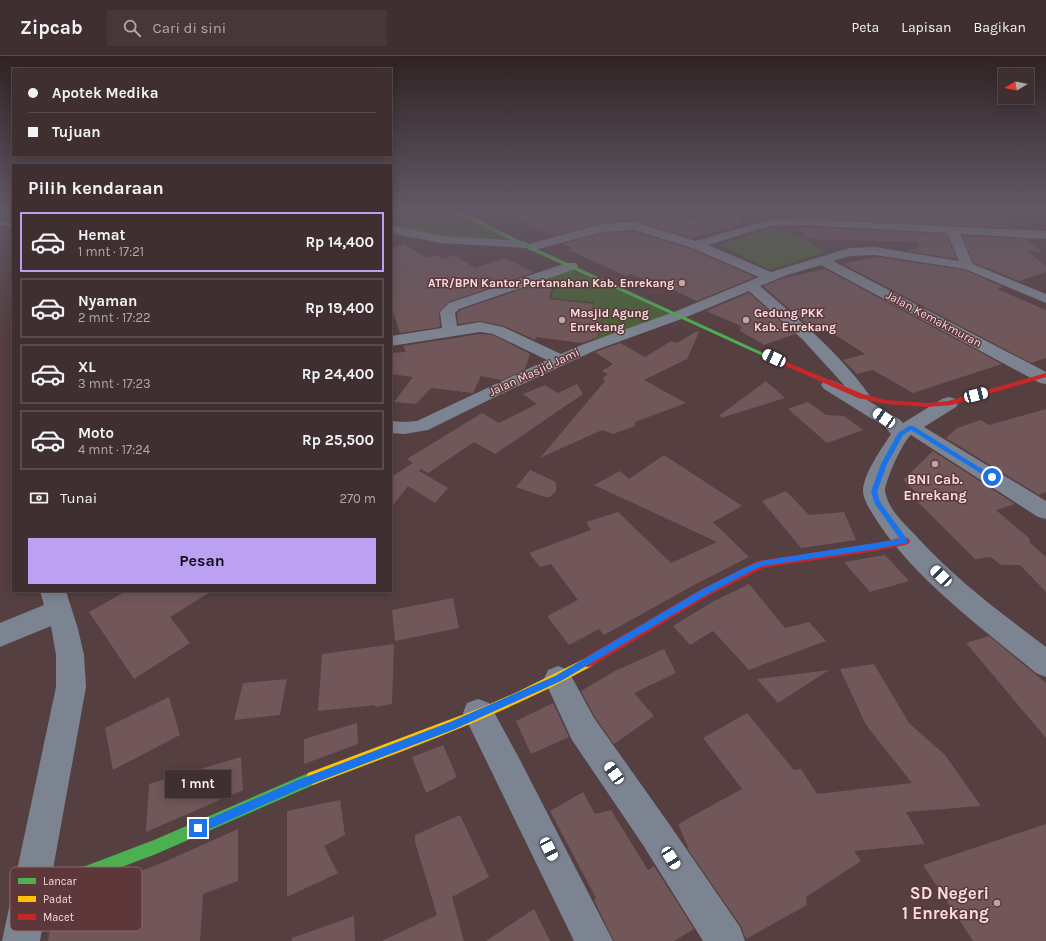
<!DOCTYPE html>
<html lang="id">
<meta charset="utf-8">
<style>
body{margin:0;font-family:Karla,sans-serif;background:#473739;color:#f1f3f6;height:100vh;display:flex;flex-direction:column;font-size:15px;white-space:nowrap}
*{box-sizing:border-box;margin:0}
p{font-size:13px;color:#aea9ab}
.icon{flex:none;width:22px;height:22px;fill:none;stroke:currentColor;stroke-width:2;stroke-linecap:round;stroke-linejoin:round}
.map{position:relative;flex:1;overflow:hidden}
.details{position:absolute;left:12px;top:108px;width:380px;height:428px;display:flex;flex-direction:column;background:#402f31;border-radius:0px;box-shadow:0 2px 10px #0003,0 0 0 1px #594a4d}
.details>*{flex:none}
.guide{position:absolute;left:12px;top:12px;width:380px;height:88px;border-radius:0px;box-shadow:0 2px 10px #0003,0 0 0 1px #594a4d;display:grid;align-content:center;height:88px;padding:0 16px;background:#402f31}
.needle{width:26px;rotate:260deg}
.buttons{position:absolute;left:998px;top:12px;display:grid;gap:8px}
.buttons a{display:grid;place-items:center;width:36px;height:36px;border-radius:0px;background:#402f31;box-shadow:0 2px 10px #0003,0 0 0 1px #594a4d;font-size:20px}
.end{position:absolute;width:18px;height:18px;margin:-9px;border:5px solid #1a73e8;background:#fff;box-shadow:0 0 0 2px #fff}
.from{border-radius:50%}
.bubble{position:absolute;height:28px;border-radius:0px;background:#402f31;box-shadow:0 2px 10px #0003,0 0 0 1px #594a4d;font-size:13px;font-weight:700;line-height:28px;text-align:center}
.car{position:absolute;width:12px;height:24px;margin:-12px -6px;border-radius:5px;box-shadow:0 0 3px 1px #0007;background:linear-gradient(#fff 24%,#345 0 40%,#fff 0 76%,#345 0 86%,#fff 0)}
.guide b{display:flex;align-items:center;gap:14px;height:38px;font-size:15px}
.guide b+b{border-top:1px solid #594a4d}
.guide i{width:10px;height:10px;background:#f1f3f6}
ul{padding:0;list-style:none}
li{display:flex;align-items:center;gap:12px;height:60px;margin:0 8px 6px;padding:0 8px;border:2px solid #594a4d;border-radius:0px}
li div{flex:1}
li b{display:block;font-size:15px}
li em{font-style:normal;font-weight:700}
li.current{border-color:#bca0f2}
li>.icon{width:36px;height:36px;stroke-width:1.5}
h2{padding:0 16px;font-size:18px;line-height:48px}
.pay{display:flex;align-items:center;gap:10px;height:44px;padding:0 16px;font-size:15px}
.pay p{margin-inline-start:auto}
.primary-button{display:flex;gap:8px;margin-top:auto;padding:8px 16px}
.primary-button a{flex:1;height:46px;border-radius:0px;background:#bca0f2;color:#111;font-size:16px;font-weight:700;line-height:46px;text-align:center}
header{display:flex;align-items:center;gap:24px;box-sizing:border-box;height:56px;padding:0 20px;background:#402f31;border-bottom:1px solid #594a4d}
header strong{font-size:19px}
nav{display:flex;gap:22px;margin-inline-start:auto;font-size:14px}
.search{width:280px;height:36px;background:#473739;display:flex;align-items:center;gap:10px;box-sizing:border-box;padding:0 14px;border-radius:0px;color:#aea9ab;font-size:15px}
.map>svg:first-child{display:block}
</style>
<header>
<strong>Zipcab</strong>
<div class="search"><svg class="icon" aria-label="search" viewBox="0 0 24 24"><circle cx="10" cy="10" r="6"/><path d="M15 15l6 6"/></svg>Cari di sini</div>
<nav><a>Peta</a><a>Lapisan</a><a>Bagikan</a></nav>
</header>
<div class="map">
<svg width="1046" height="885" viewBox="0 0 1046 885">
<rect width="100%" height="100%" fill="#553f41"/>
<g fill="#496235">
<polygon points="391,154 444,154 455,157 519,187 460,185 391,172"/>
<polygon points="770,172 801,181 825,196 770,214 719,189"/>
<polygon points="573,214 674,259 597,285 605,254 593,252 594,246 551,242 555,230 535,229 514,237 518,231"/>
</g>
<g fill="#71575a">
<polygon points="505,154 594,154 618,166 602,167 551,180"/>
<polygon points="639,154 665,154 690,164 737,155 740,169 691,182 641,166"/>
<polygon points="828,154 864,155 866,157 953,161 949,157 994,158 1012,172 794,162 789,155 829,156"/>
<polygon points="799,171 946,178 957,203 906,195 919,192 919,186 807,183"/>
<polygon points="634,176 691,193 755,221 697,245 651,223 648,225 631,218 626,220 568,194 573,193 564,188 602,177"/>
<polygon points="962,180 1027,183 1042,196 1027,195 1046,210 1046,216 1019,225 974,207"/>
<polygon points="405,188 427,202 437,199 443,203 454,199 475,212 504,202 534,216 449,246 439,256 440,271 400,277 391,250 391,192"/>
<polygon points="877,201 965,214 1003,231 997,233 1046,254 1046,302 1031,307 843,208"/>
<polygon points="825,213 1002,308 913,337 873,314 857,318 843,304 865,298 823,271 812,273 763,230 781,223"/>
<polygon points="549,224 553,226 549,243 593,248 592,253 604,254 597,282 582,287 536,281 535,284 504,270 480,265 458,268 457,258 460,254"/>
<polygon points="749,237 795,278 764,289 740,275 741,270 706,255"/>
<polygon points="697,275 699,276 687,303 644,324 686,347 635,366 635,370 613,378 602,374 540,402 605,325 603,322 608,318 602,315 613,308 595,296 620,287 645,301 671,285 677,287"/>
<polygon points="480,278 493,279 530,298 525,313 502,324 481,320 473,337 431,332 416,348 394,346 413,321 391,318 391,297 406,296 403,290"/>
<polygon points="766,325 785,342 721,362 720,359"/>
<polygon points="577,328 583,338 495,398 474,386 428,417 421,413 419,415 448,432 435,447 408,430 391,452 391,421 413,407 407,403 482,357 499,367 537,348 523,338 545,329 558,337"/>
<polygon points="808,346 826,359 844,360 863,374 827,387 788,353"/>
<polygon points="1046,353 1046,436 1039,439 946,382 957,372 981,364 989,369"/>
<polygon points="933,395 1015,448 996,454 1030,483 1029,486 1046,501 1046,536 1020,509 1001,509 991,501 975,503 913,441 919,439 903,424"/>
<polygon points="664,399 742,450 713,466 749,501 694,529 604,579 599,573 569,589 547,560 578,544 551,508 540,511 529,497 591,474 586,466 618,456 671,507 717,486 594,429 620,415 629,423"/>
<polygon points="530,414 556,426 556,435 550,441 545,441 516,431"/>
<polygon points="786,435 809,459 844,456 856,484 801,492 762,445"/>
<polygon points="885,499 909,525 870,536 844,506"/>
<polygon points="749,528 785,572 809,566 826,585 749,614 713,575 690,589 673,570 714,545"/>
<polygon points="126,535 212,535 170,561 190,587 134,623 89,556"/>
<polygon points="453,542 459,572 395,585 392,554"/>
<polygon points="989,580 1046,627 1046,682 966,587"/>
<polygon points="394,588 392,648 375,651 375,649 318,655 322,598"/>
<polygon points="664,593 676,617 634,637 654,660 614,688 595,661 581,635 615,615"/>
<polygon points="874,608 909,667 945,699 981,750 906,756 925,788 854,795 861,805 806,841 807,849 746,883 741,870 687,792 688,791 678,768 742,733 703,682 747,657 794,714 801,713 817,738 912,727 866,669 840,613"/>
<polygon points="829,614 778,647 757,623"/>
<polygon points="287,623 280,659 234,664 243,627"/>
<polygon points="169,641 180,679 113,714 105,672"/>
<polygon points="553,647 569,681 531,698 516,665"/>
<polygon points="357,667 358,688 304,708 304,683"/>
<polygon points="443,689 457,721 426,737 412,701"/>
<polygon points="241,701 243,734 146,776 149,728"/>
<polygon points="583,736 595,758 611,754 648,814 654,810 694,873 674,885 614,885 594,844 596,842 550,755"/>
<polygon points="340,744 345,779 324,790 338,817 287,841 287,755"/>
<polygon points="460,759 489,821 452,841 464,885 382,885 437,859 415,786 415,779"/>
<polygon points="1046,768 1046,885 973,885 923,809"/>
<polygon points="238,773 238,825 203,838 200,885 48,885 54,849 169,804"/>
<polygon points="534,853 550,885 486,885"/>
<polygon points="354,860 355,885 292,885 292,882"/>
</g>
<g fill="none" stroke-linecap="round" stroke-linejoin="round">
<g fill="#7d8491" fill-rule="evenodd">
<path d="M 801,163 L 1046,175 L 1046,183 L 960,178 L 973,208 L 1046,238 L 1046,247 L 965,213 L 875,199 L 850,200 L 833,205 L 1046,316 L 1046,328 L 1040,327 L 821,209 L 787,219 L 760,230 C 799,264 840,297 870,340 L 867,344 L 899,363 L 903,367 L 942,343 L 949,341 L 956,343 L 958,347 L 956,351 L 924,371 L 1046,445 L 1046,463 L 1038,461 L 911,379 C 903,385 886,423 885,434 C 885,437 887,442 888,445 C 894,459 907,470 917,481 C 955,523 1001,557 1046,591 L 1046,621 L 1036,617 C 981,571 909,519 872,457 C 868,450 863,442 863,434 C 864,417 882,392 891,378 L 885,371 L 824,333 L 821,329 L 824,325 L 830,324 L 845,330 L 803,284 L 749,235 L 684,262 L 596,294 L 499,339 L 428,374 L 404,378 L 391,377 L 391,365 L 404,366 L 417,365 L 547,304 L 493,278 L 480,276 L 391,290 L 391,280 L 442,272 L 440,256 L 449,247 L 566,207 L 576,207 L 578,210 L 576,213 L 459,253 L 455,257 L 457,270 L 480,266 L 503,271 L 561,298 L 584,288 L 674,256 L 759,221 L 692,192 L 634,174 L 602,176 L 531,195 L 526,192 L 441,187 L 391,177 L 391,169 L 441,180 L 524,185 L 529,188 L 602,168 L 635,166 L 696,185 L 768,164 ZM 801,169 L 947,177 L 959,205 L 875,191 L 849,192 L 771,216 L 708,189 L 769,170 Z"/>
<polygon points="40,535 66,535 78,573 84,599 86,631 40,885 2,885 56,631 56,599 51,570 0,591 0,567 44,549"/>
<polygon points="558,610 568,614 594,662 667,765 740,871 745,885 703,885 643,789 572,684 544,623 548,614"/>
<polygon points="478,643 489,647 520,704 613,885 574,885 463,657 467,647"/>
</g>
<g fill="#4caf50" fill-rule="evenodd">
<polygon points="447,154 453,154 471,160 526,188 768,299 767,300 763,300 522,190 467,162"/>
<polygon points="0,165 13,168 13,171 0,168"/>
<polygon points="313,715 318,717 320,722 318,727 156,798 30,846 25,843 22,838 25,833 154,784"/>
</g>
<path fill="#ffc107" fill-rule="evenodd" d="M 588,601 L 592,602 L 594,606 L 592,610 C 503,659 408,693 313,729 L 308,727 L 306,722 L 308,717 L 483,651 L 517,636 Z"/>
<g fill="#c62828" fill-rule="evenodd">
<polygon points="765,297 863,338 886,344 927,347 948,345 1046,317 1046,321 952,349 927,351 886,348 858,342 763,300 763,298"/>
<polygon points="905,481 908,482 910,485 908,488 905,489 876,495 763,512 708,540 592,610 588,611 584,610 582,606 584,602 700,534 757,505 876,487"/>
</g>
</g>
<linearGradient id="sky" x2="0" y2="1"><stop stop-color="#2f2324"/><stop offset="0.55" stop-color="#625865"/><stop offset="1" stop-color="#625865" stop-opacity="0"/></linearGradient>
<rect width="1046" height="278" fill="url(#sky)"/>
<polygon fill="#1a73e8" points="909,370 913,370 995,421 990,423 911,374 903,379 887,408 877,436 880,446 907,483 907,487 876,493 762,510 751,515 706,539 561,625 455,673 299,733 198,778 195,776 193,772 195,769 298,724 450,666 555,620 701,534 746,511 761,505 900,483 875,448 871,436 881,408 898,377"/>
<g fill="#bea6a7" stroke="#5d373a" stroke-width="1.5">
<circle cx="682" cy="227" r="4"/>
<circle cx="562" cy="264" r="4"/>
<circle cx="746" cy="264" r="4"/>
<circle cx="935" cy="408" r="4"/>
<circle cx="997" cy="847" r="4"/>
</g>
<g text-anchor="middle" stroke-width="3" stroke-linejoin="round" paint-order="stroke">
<g font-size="12" font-weight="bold" fill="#f6ddde" stroke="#5d373a" text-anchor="start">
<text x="674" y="231" text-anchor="end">ATR/BPN Kantor Pertanahan Kab. Enrekang</text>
<text x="570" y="261">Masjid Agung<tspan x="570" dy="14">Enrekang</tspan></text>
<text x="754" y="261">Gedung PKK<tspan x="754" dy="14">Kab. Enrekang</tspan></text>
</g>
<g font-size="12" fill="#f6ddde" stroke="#5d373a">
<text transform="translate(934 263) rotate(28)" y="4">Jalan Kemakmuran</text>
<text transform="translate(534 316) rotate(-25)" y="4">Jalan Masjid Jami</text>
</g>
<g font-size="14" font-weight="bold" fill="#f6ddde" stroke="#5d373a">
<text x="935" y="428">BNI Cab.<tspan x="935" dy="16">Enrekang</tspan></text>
</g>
<g font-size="17" font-weight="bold" fill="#f6ddde" stroke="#5d373a" text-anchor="end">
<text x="989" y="843">SD Negeri<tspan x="989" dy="20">1 Enrekang</tspan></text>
</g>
</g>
<rect x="10" y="811" width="132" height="64" rx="6" fill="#5d373a" stroke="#8b696b" stroke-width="1"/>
<rect x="18" y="822" width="18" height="6" fill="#4caf50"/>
<rect x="18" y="840" width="18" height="6" fill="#ffc107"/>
<rect x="18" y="858" width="18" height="6" fill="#c62828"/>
<g font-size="11" fill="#f6ddde">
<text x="43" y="829">Lancar</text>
<text x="43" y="847">Padat</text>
<text x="43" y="865">Macet</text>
</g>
</svg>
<div class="buttons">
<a><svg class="needle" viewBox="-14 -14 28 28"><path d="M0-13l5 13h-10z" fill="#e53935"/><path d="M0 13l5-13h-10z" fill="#aea9ab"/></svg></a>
</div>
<i class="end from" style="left:992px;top:421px"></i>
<i class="end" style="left:198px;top:772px"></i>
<div class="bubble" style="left:165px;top:714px;width:66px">1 mnt</div>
<i class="car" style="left:774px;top:302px;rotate:295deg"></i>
<i class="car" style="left:976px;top:339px;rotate:75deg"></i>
<i class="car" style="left:884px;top:362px;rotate:304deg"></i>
<i class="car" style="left:941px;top:520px;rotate:314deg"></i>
<i class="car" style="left:614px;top:717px;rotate:325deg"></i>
<i class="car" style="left:549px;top:793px;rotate:153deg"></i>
<i class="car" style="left:671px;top:802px;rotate:148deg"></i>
<div class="guide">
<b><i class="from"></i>Apotek Medika</b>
<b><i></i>Tujuan</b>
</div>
<section class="details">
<h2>Pilih kendaraan</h2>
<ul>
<li class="current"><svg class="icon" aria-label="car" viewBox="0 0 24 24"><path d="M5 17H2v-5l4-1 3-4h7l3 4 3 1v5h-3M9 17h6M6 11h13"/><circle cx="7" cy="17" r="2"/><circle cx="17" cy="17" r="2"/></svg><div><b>Hemat</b><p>1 mnt · 17:21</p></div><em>Rp 14,400</em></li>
<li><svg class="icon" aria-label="car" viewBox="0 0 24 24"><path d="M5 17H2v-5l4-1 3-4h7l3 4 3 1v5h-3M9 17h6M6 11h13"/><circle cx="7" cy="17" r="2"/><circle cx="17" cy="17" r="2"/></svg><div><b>Nyaman</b><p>2 mnt · 17:22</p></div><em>Rp 19,400</em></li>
<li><svg class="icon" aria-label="car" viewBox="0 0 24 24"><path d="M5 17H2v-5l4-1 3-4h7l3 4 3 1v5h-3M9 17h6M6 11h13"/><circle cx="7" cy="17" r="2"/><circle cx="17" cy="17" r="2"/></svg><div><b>XL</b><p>3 mnt · 17:23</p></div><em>Rp 24,400</em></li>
<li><svg class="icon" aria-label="car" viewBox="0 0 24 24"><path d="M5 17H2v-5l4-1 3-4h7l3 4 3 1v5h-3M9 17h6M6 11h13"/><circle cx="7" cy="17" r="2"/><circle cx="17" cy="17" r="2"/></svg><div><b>Moto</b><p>4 mnt · 17:24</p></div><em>Rp 25,500</em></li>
</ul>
<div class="pay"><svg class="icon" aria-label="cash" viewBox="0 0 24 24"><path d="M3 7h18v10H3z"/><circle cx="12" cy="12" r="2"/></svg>Tunai<p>270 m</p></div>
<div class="primary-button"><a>Pesan</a></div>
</section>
</div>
